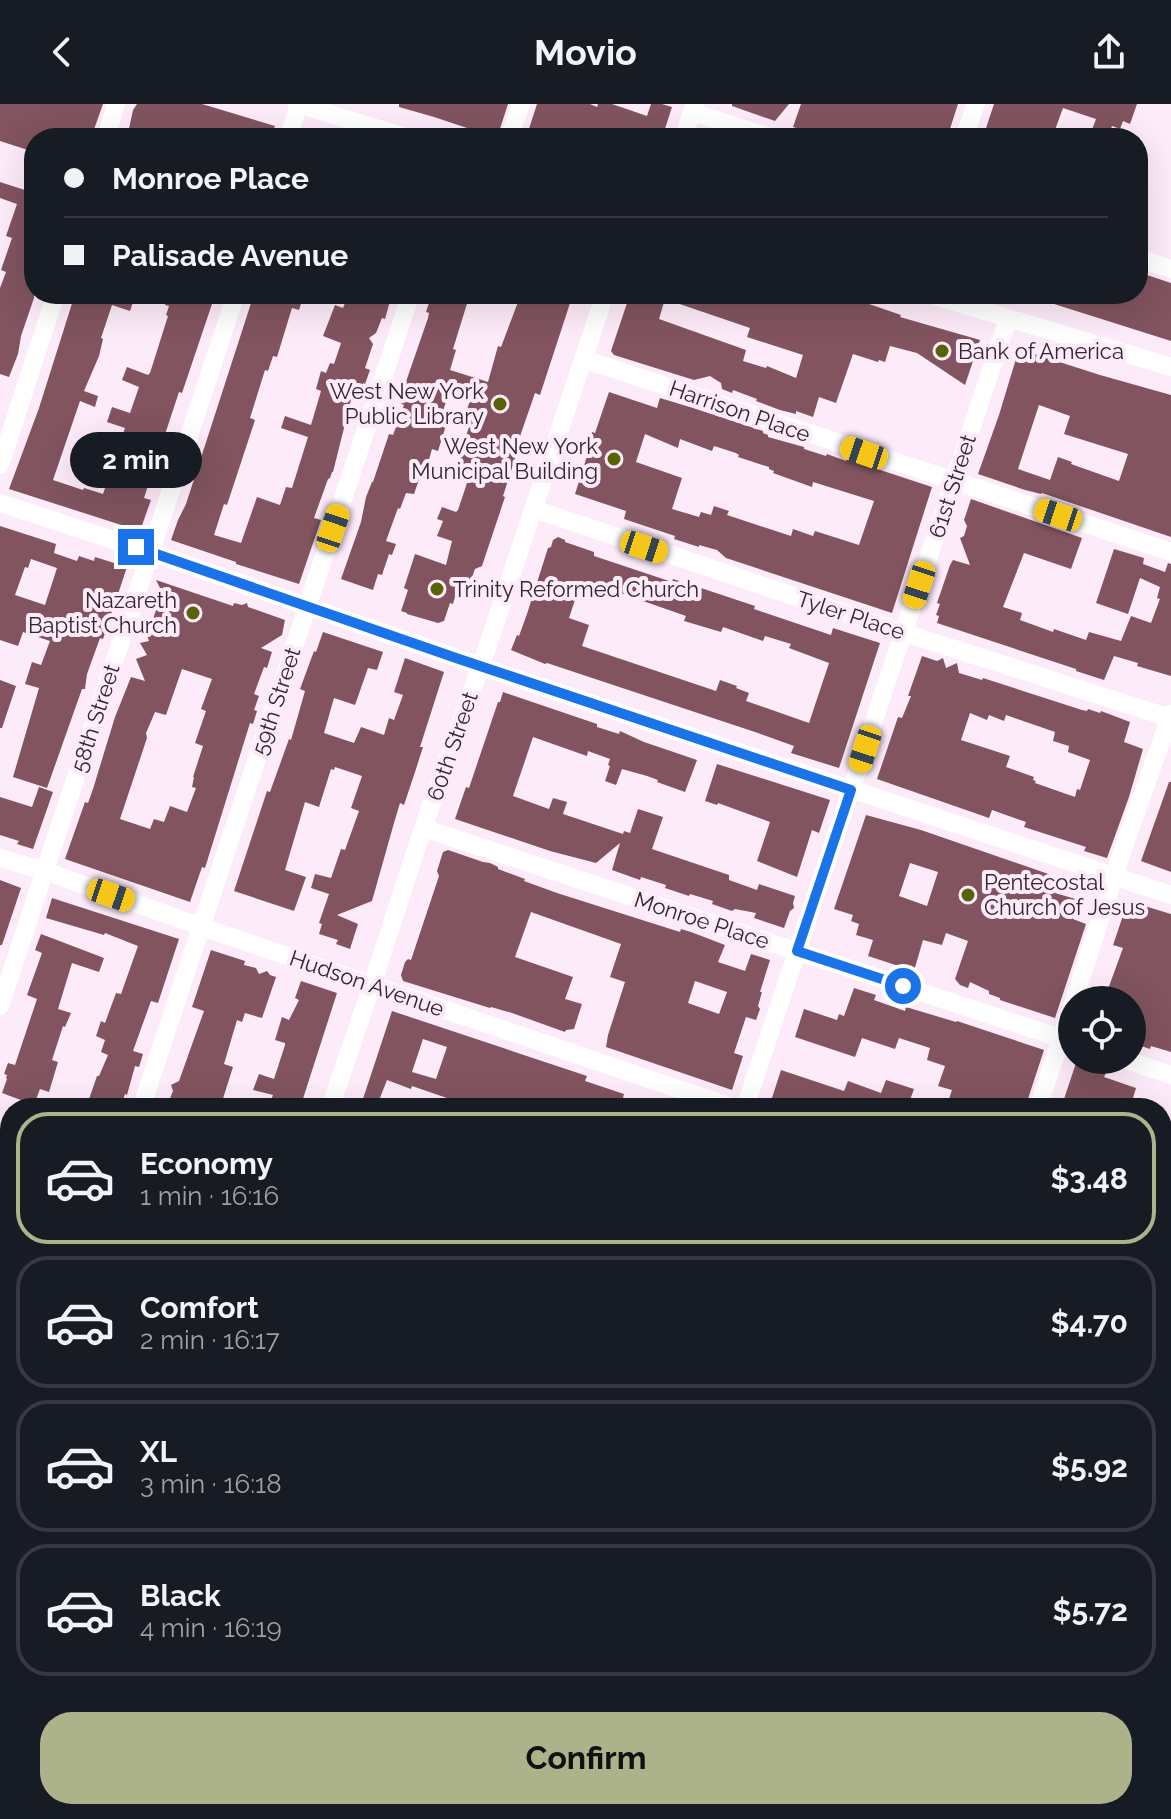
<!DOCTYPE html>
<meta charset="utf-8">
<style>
body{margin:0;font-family:Raleway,sans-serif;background:#20242c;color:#f1f3f6;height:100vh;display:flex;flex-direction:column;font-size:30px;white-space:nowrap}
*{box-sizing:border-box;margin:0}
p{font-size:26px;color:#9ea1a6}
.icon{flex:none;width:44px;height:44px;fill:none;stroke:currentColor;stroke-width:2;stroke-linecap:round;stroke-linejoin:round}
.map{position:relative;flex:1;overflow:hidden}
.panel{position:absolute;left:0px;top:994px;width:1172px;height:722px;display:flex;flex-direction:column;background:#171b24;border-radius:32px 32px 0 0;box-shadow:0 8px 32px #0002}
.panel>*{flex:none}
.hud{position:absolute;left:24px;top:24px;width:1124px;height:176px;border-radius:32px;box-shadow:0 8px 32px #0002;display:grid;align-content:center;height:176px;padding:0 40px;background:#171b24}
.fabs{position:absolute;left:1058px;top:882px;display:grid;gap:16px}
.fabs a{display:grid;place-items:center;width:88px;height:88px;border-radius:50%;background:#171b24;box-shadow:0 8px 32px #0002;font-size:40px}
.end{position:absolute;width:36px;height:36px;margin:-18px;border:10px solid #1a73e8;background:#fff;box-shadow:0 0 0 4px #fff}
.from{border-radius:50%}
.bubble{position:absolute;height:56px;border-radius:28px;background:#171b24;box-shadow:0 8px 32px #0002;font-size:26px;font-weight:700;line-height:56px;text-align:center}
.car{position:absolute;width:24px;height:48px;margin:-24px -12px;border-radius:10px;box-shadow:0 0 6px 2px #0007;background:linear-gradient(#f5c518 24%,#345 0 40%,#f5c518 0 76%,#345 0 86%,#f5c518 0)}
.hud b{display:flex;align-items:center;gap:28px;height:76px;font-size:30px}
.hud b+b{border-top:2px solid #363941}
.hud i{width:20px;height:20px;background:#f1f3f6}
ul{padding:14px 0 0;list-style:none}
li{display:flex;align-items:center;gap:24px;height:132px;margin:0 16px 12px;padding:0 24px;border:4px solid #363941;border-radius:32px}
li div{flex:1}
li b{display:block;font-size:30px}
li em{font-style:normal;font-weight:700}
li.current{border-color:#acb28a}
li>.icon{width:72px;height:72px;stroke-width:1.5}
.cta{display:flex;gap:16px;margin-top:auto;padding:16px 40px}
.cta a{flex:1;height:92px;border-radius:32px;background:#acb28a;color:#111;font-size:32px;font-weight:700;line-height:92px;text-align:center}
header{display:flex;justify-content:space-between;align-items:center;height:104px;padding:0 40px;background:#171b24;font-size:36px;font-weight:700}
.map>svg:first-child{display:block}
</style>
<header><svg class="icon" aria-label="back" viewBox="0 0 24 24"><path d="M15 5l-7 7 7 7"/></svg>Movio<svg class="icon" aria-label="share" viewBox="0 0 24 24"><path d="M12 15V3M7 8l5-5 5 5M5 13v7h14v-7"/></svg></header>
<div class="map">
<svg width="1171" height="1715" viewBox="0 0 1171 1715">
<rect width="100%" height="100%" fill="#feebf9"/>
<g fill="#81545f" fill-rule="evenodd">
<polygon points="0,0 103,0 91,34 34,34 34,48 0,37"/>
<polygon points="137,0 202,0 275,22 270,34 127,34 133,6"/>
<polygon points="399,0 508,0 497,34 434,13 399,3"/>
<polygon points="537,0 590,0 597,3 598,0 612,0 647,12 651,0 662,0 672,3 662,34 526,34"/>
<polygon points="732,0 789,0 775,17 732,2"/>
<polygon points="801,0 958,0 947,34 927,34 905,27 903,34 828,34 793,23"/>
<polygon points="994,0 1137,0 1130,20 1123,17 1120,25 1112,22 1108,34 1089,34 1096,15 1063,4 1052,34 1006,34 985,27"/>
<polygon points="0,78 34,89 34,194 21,232 18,250 9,273 0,270 0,184 6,168 1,166 12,134 6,132 17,100 0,94"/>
<polygon points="1138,168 1171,179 1171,237 1032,193 1033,190 1138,190"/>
<polygon points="75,190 128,190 135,192 130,207 112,201 101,234 103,235 99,252 84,287 98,292 95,303 80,297 53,376 83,386 84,384 103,390 125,324 107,318 112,303 130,309 139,283 122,276 127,263 148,271 150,269 168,212 166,211 169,202 165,201 169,190 180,190 212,200 182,289 179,288 144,394 151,396 140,427 9,385 39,304"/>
<polygon points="254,190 304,190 299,206 292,204 277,253 273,252 268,267 265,266 250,314 255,316 227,401 224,400 214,431 241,439 257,393 280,401 286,383 292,384 308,333 281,324 285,312 311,321 321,287 316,285 321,267 326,269 330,259 334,260 341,239 323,232 335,201 343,204 347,194 353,196 355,190 392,190 385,215 382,214 376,229 369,234 373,240 365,264 370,266 365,280 363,279 360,288 351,296 344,317 345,320 333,368 332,368 330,374 328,375 314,414 321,416 299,480 236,460 236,458 171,436 178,416 186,400"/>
<polygon points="432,190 470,190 453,245 456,246 450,266 488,278 498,242 501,243 521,190 573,190 540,291 535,289 518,338 520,339 503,392 505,393 482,462 475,465 465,492 456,489 453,500 450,499 444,517 438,519 407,510 407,509 401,507 408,486 404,484 415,450 446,461 452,437 437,432 443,417 437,415 442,403 456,408 458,406 469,373 454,368 471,317 464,315 473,287 452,280 441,313 448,315 438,347 432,345 428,359 425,358 414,390 406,389 400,405 398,404 386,437 396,440 392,451 389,450 382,471 378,470 373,486 341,475 361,418 366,393 372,378 373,378 389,330 393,331 404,301 399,298 428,214 429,209 426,208"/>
<path d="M 630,190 L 840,190 L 901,211 L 900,213 L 980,236 L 965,281 L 917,249 L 890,242 L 885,258 L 879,256 L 878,258 L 853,250 L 836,299 L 819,293 L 813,313 L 796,307 L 796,310 L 780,306 L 756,297 L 757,295 L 733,286 L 732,289 L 722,285 L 721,279 L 710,272 L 694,276 L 614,251 L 611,247 ZM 665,195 L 750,224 L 747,233 L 803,251 L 796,274 L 767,262 L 766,264 L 743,257 L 746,246 L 659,215 Z"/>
<path d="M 1019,245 L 1100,271 L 1171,291 L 1171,433 L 1042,389 L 1041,390 L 1025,386 L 978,370 L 999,311 ZM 1039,301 L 1070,312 L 1064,330 L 1128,350 L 1119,377 L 1071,360 L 1072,358 L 1058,353 L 1050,376 L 1018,365 Z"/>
<path d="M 609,288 L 657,304 L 660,294 L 693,304 L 763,327 L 763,329 L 768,331 L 768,333 L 804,343 L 804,345 L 826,352 L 827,350 L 846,357 L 847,355 L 932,383 L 892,509 L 726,454 L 717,446 L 699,441 L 699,443 L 674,435 L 675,432 L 624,415 L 626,407 L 575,390 L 588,349 L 586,348 L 592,328 L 595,329 ZM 645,330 L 678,344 L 680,335 L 712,347 L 714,342 L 736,349 L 739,351 L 738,353 L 769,363 L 769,365 L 774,367 L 773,369 L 812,383 L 813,378 L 874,397 L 859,441 L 815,427 L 813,432 L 793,425 L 791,432 L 727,411 L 729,407 L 714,402 L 711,411 L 701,408 L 699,413 L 672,405 L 682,374 L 636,358 Z"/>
<polygon points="971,395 1082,434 1071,465 1024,449 1003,503 1022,509 1020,516 1053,528 1054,525 1086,536 1089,528 1121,537 1131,512 1151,519 1160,495 1157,494 1160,483 1140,474 1128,510 1096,499 1114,445 1144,454 1143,460 1165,468 1168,459 1171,460 1171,572 1137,562 1138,559 1114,552 1104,576 1076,567 1076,565 937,519 939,512 936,511 940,500 937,499 950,461 953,456 970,461 960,434 964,432 967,422 964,416"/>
<path d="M 0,422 L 56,440 L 54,449 L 77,457 L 79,452 L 94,457 L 95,453 L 127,463 L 103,535 L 100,534 L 87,570 L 85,585 L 82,585 L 47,684 L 13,673 L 39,584 L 25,580 L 32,558 L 41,561 L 50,537 L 23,528 L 18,542 L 0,536 ZM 31,455 L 57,464 L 45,501 L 15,491 L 25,463 L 28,464 Z"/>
<path d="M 558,433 L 565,436 L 565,438 L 594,448 L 594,452 L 672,478 L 673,475 L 704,485 L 755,502 L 754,505 L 831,531 L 833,524 L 880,539 L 839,664 L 791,649 L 794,642 L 758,629 L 547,559 L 545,560 L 511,546 L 517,531 L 519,532 L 527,510 L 548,444 L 551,443 L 553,436 ZM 578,487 L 596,493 L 597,490 L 618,495 L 620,489 L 686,512 L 684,517 L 721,528 L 723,523 L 763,537 L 765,532 L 791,540 L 789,544 L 829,559 L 809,619 L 746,597 L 749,589 L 736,584 L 737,582 L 720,576 L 716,587 L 582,542 L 589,521 L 569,514 Z"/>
<path d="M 156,476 L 233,502 L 234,499 L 242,501 L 247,499 L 248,503 L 285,516 L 282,531 L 261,544 L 272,548 L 267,564 L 264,563 L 254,590 L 259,592 L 254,606 L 257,607 L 253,620 L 250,619 L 205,764 L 202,763 L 190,798 L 65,755 L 85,698 L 88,699 L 93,685 L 115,613 L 131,573 L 145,577 L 136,555 L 147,551 L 140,539 L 149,537 L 146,528 L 148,520 L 152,518 L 162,488 ZM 182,565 L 212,575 L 201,605 L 206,607 L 195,639 L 203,642 L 193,673 L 194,673 L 192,683 L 196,684 L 187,708 L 170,702 L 164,718 L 154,715 L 150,725 L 120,715 L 147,634 L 146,629 L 155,608 L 166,611 Z"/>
<polygon points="323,528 383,548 377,566 368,564 355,601 334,594 324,629 354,639 361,623 384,631 389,614 394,616 403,591 394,588 405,554 444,568 420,643 423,643 415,668 404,701 400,699 394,719 372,797 337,811 358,820 350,845 336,840 338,836 319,830 322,820 319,819 329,790 311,784 315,770 331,774 341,745 345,746 359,707 351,704 362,672 335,663 334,666 331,665 319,703 305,698 285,766 306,773 294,807 234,787 267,687 270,688 289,635 291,636 305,587 300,585 314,547 316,548"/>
<path d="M 922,552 L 937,557 L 943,554 L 946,564 L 957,559 L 959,569 L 982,576 L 983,574 L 1082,606 L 1087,607 L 1088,605 L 1100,609 L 1101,607 L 1130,618 L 1124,638 L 1143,645 L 1129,693 L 1107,754 L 1084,747 L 1086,743 L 1024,723 L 1026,718 L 992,706 L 989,714 L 877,675 L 898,613 L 902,614 L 911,592 L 908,592 ZM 970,609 L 987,616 L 989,611 L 1004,617 L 1006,611 L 1055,628 L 1053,637 L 1069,642 L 1068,648 L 1090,656 L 1080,686 L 1077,685 L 1075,693 L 1035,679 L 1036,677 L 1033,676 L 1034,673 L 1006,663 L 1010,652 L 961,636 Z"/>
<polygon points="0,576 16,582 2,624 0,624"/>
<polygon points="503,588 597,620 597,623 619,630 620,627 644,638 697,656 685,688 657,678 658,676 647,672 622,665 616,681 605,677 610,662 608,661 610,655 588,647 587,652 533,633 513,692 549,705 553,694 567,698 563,710 623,730 624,727 630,729 638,705 663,713 652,745 729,771 729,776 757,786 759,780 795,792 793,799 794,804 790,807 784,824 754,814 756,809 735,805 732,807 712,800 713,797 690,790 689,792 665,784 666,781 641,773 640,776 612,766 620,739 596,759 550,747 455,715 466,683 469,684 498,598 500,598"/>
<polygon points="717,660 830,696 819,729 812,726 797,773 757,757 770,718 718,699 717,701 705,697"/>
<polygon points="1169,678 1171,678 1171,768 1141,757"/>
<polygon points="39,683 53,688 33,745 17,740 19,737 0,731 0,693 32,703"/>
<path d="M 866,711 L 921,726 L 1060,774 L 1055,789 L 1079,796 L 1073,815 L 1086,820 L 1055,914 L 1000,896 L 1000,894 L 989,890 L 989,887 L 970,878 L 968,884 L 960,881 L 955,875 L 968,837 L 946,829 L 942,841 L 923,836 L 914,867 L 868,852 L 873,836 L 856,831 L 859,820 L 851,817 L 853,811 L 834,805 ZM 910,759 L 938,768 L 927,802 L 899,792 Z"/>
<path d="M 448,746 L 483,758 L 490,759 L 498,763 L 498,765 L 525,775 L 524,777 L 557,789 L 680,828 L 681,825 L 691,828 L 725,841 L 718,858 L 745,867 L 751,850 L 770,856 L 760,888 L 762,888 L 758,902 L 760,905 L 756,916 L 746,913 L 734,949 L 743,952 L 732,986 L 606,943 L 608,931 L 625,878 L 610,873 L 621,840 L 531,808 L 515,853 L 573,873 L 565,895 L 582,900 L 574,925 L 566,926 L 565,928 L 512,909 L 491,903 L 490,904 L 403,877 L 401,871 L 405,858 L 408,855 L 411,856 L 439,772 L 437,767 L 443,748 ZM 695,877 L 727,888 L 719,910 L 688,899 Z"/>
<polygon points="0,776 21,784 2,841 0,841"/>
<polygon points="52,794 179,835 158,899 151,897 133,947 143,950 139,963 135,962 127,991 125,990 121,1002 119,1004 95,1004 87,1001 97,972 99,972 108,951 101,948 105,936 96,932 101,917 105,919 116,889 121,890 138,842 105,829 104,831 46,814"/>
<polygon points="1128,797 1171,810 1171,948 1151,942 1150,945 1132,939 1132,896 1104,896 1123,844 1113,841"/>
<polygon points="41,830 104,854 99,868 72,859 58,905 71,909 65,923 63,922 52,956 58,958 49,988 40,985 34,1001 2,989 7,975 6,974 7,971 4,970 8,959 15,961 37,895 27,891 42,849 35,846"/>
<polygon points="211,846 245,857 244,861 256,864 259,870 267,867 270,871 276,873 262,914 245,909 242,918 237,916 224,960 233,963 220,1004 204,1004 197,1002 196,1004 166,1004 173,987 171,981 179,977 204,907 192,903"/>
<polygon points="301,877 337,889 300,1004 268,1004 273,991 253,986 259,970 274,975 285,941 285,939 275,936 282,913 289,916 299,896 295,894"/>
<polygon points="854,884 876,891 874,896 905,907 906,903 956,918 957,917 1044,946 1025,1004 946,1004 952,986 938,982 945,962 927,956 930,944 899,934 895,945 862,934 855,953 795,933 804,905 837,916 839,910 844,912"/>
<path d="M 392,907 L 587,972 L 585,977 L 624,990 L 623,994 L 647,1002 L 647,1004 L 476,1004 L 412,982 L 411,985 L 387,976 L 376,1004 L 360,1004 ZM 423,935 L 447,943 L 436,975 L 412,968 Z"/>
<polygon points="1076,959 1106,969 1104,973 1136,984 1130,1004 1061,1004"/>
<polygon points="781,966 844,987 848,977 881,989 886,976 914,985 907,1004 791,1004 771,997"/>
</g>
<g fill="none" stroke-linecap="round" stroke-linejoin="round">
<g stroke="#fff" stroke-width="18">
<polyline points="297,0 409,34"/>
<polyline points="692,8 772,34"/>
<polyline points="106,34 116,0"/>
<polyline points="288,34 299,1"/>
<polyline points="509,34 521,0"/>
<polyline points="683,34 695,0"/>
<polyline points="964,34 976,0"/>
<polyline points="1138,154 1171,165"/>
<polyline points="928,190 1171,263"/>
<polyline points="583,255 1171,448"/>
<polyline points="0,361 56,190"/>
<polyline points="0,399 150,448 500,569 1171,791"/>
<polyline points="534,405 886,523 1170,614"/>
<polyline points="423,724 1072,938"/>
<polyline points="0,754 45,767 202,823 734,1004"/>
<polyline points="1074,896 1122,748 1171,610"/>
<polyline points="0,902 236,190"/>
<polyline points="1126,956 1171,971"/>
<polyline points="141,1004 411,190"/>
<polyline points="330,1004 372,881 423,724 487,544 605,190"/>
<polyline points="745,1004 1008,215"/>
<polyline points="1038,1004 1072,901"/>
<polyline points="0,1110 10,1113"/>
<polyline points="1162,1159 1166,1146"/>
<polyline points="1162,1254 1171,1257"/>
<polyline points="0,1296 10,1299"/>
<polyline points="0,1436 10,1405"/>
<polyline points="1162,1502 1171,1505"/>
<polyline points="1162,1702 1171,1675"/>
<polyline points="447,1706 467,1715"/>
<polyline points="350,1715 353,1706"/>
<polyline points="512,1715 515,1706"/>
<polyline points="802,1715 805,1706"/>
<polyline points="981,1715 984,1706"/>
</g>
<g stroke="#fff" stroke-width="24">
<polyline points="0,1515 10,1519"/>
<polyline points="0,1696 10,1700"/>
<polyline points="25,1706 47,1715"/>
<polyline points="93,1715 96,1706"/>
</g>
</g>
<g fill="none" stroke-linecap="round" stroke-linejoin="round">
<polyline stroke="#1a73e8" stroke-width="10" points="136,443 456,554 851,686 797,847 903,882"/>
</g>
<g fill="#576306" stroke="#feebf9" stroke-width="3">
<circle cx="942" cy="247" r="8"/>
<circle cx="500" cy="300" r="8"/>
<circle cx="614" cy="355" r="8"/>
<circle cx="437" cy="485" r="8"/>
<circle cx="193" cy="509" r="8"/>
<circle cx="968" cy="791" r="8"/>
</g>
<g text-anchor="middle" stroke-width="8" stroke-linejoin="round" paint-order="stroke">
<g font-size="22" fill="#32262f" stroke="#feebf9" text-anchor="start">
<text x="958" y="255">Bank of America</text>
<text x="484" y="295" text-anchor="end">West New York<tspan x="484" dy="25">Public Library</tspan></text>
<text x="598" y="350" text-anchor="end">West New York<tspan x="598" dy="25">Municipal Building</tspan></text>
<text x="453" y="493">Trinity Reformed Church</text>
<text x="177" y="504" text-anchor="end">Nazareth<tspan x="177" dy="25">Baptist Church</tspan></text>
<text x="984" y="786">Pentecostal<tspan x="984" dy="25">Church of Jesus</tspan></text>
</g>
<g font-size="22" fill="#32262f" stroke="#feebf9">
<text transform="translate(740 307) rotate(19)" y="8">Harrison Place</text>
<text transform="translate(952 382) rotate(-72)" y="8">61st Street</text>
<text transform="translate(851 511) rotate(18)" y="8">Tyler Place</text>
<text transform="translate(276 597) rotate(-72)" y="8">59th Street</text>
<text transform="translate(95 614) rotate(-72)" y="8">58th Street</text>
<text transform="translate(452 642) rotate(-71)" y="8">60th Street</text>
<text transform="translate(702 816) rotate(18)" y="8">Monroe Place</text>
<text transform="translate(367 879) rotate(19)" y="8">Hudson Avenue</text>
</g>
</g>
</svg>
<div class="fabs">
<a><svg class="icon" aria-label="locate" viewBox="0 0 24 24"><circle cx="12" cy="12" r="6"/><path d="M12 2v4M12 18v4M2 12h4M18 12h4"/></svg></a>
</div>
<i class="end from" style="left:903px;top:882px"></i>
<i class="end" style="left:136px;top:443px"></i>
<div class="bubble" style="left:70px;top:328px;width:132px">2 min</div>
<i class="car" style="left:864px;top:349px;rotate:289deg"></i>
<i class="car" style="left:1058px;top:411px;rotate:288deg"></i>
<i class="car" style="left:333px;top:424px;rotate:19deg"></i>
<i class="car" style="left:644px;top:443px;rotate:108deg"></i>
<i class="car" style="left:919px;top:481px;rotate:198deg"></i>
<i class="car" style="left:865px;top:645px;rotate:198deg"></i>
<i class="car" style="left:111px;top:791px;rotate:109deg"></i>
<div class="hud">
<b><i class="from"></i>Monroe Place</b>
<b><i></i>Palisade Avenue</b>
</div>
<section class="panel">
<ul>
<li class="current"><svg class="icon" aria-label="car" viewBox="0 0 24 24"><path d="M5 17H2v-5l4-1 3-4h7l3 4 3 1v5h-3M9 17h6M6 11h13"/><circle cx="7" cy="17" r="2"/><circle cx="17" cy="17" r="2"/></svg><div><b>Economy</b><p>1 min · 16:16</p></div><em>$3.48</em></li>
<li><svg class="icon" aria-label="car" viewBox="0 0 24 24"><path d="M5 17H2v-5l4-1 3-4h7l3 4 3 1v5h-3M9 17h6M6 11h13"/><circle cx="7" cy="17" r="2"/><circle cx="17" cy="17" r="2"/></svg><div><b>Comfort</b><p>2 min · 16:17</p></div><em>$4.70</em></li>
<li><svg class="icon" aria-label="car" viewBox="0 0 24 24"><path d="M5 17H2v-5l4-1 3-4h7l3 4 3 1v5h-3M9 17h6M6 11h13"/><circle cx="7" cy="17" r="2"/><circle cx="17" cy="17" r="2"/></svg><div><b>XL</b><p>3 min · 16:18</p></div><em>$5.92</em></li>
<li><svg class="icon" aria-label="car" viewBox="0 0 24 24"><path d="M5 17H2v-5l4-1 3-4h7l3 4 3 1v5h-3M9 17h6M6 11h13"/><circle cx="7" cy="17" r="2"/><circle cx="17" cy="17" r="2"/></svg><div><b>Black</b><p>4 min · 16:19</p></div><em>$5.72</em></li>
</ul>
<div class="cta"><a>Confirm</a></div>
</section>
</div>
